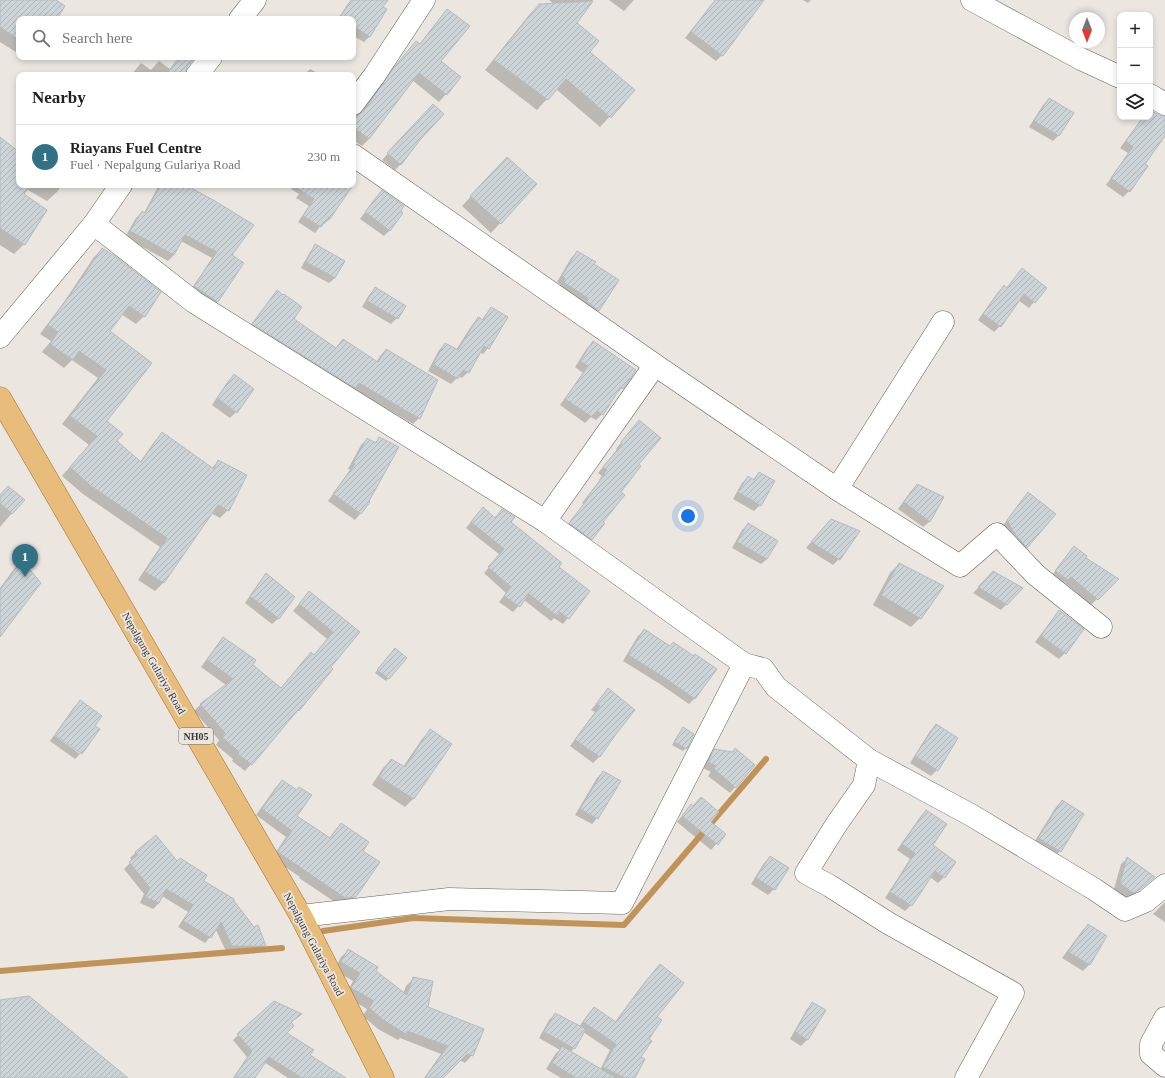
<!DOCTYPE html>
<html lang="en">
<head>
<meta charset="utf-8">
<style>
	:root { --surface:#fff; --page:#f2f2f2; --text:#202124; --muted:#757577; --line:#e0e0e0; --accent:#317185 }
	body { margin:0; font-family:"Times New Roman",serif; background:var(--page); color:var(--text) }
	.controls { position:absolute; right:12px; top:12px; display:grid; overflow:hidden; border-radius:8px; box-shadow:0 2px 6px #0003 }
	.controls button { width:36px; height:36px; display:grid; place-items:center; padding:0; border:0; border-bottom:1px solid var(--line); background:var(--surface); color:var(--text); font:20px sans-serif }
	.compass { position:absolute; left:1069px; top:12px; width:36px; height:36px; border-radius:50%; background:var(--surface); box-shadow:0 2px 6px #0003; rotate:180deg }
	.you { position:absolute; left:688px; top:516px; width:14px; height:14px; margin:-10px; border:3px solid #fff; border-radius:50%; background:#1a73e8; box-shadow:0 0 0 6px #1a73e833 }
	.badge { display:grid; place-items:center; width:26px; height:26px; border-radius:50%; background:var(--accent); color:#fff; font-size:13px; font-weight:700 }
	.pin { position:absolute; translate:-50% -33px; filter:drop-shadow(0 1px 2px #0008) }
	.pin::after { content:''; position:absolute; top:21px; width:14px; height:12px; background:inherit; clip-path:polygon(0 0,100% 0,50% 100%) }
	.list { margin:0; padding:0; list-style:none }
	h2 { display:flex; justify-content:space-between; align-items:center; height:52px; margin:0; padding:0 16px; font-size:17px }
	h2 small { font-size:13px; font-weight:400; color:var(--muted) }
	.list li { display:grid; grid-template-columns:26px 1fr auto; gap:12px; align-items:center; box-sizing:border-box; height:64px; padding:0 16px; border-top:1px solid var(--line) }
	.list b { display:block; font-size:15px; white-space:nowrap }
	.list p { margin:0; font-size:13px; white-space:nowrap; color:var(--muted) }
	.list em { font-size:13px; font-style:normal; color:var(--muted) }
	.icon { flex:none; width:22px; height:22px; fill:none; stroke:currentColor; stroke-width:2; stroke-linecap:round; stroke-linejoin:round }
	.map { position:relative; flex:none; width:1165px; height:1078px; overflow:hidden }
	.search { position:absolute; background:var(--surface); box-shadow:0 2px 6px #0003; left:16px; top:16px; width:340px; height:44px; display:flex; align-items:center; gap:10px; box-sizing:border-box; padding:0 14px; border-radius:8px; color:var(--muted); font-size:15px }
	.panel { position:absolute; background:var(--surface); box-shadow:0 2px 6px #0003; left:16px; top:72px; width:340px; height:116px; border-radius:8px }
	.map>svg:first-child { display:block }
	.shadow { fill:#0003; fill-rule:evenodd }
	.lines { fill:none; stroke-linecap:round; stroke-linejoin:round }
	.stream { stroke:#c19358; stroke-width:6 }
	.building { fill:url(#building-hatch); stroke:#b4bcbf }
	.minor-casing { stroke:#67635e; stroke-width:23 }
	.major-casing { stroke:#a1722b; stroke-width:23 }
	.minor { stroke:#fff; stroke-width:22 }
	.major { stroke:#e8bd7c; stroke-width:22 }
	.labels { text-anchor:middle; stroke-width:3.5; stroke-linejoin:round; paint-order:stroke }
	.shield { fill:#ebe6e0; stroke:#6f6c69; stroke-width:1 }
	.shield-label { font-size:10px; font-weight:bold; fill:#3a3836 }
	.street-label { font-size:11px; fill:#3a3836; stroke:#ebe6e0 }
</style>
</head>
<body>
<div class="map">
<svg width="1165" height="1078" viewBox="0 0 1165 1078">
	<defs>
		<pattern id="building-hatch" width="6" height="6" patternUnits="userSpaceOnUse"><rect width="6" height="6" fill="#ccd4d7"/><path d="M-1 1l2-2M0 6l6-6M5 7l2-2" fill="none" stroke="#b0b7b9"/></pattern>
	</defs>
	<rect width="100%" height="100%" fill="#ebe6e0"/>
	<!-- shadow -->
	<g class="shadow">
		<polygon points="0,0 54,0 56,19 19,19 19,54 0,42"/>
		<polygon points="352,0 370,0 370,36 364,42 355,37 353,39 353,19 338,19 347,5"/>
		<polygon points="549,0 593,0 576,23 588,52 633,91 600,127 556,89 537,110 485,70 529,15 540,5 554,4"/>
		<polygon points="609,0 634,0 624,11"/>
		<polygon points="715,0 763,0 722,55 716,61 685,38"/>
		<polygon points="803,0 811,0 808,3"/>
		<polygon points="447,10 439,61 460,78 439,102 412,80 369,139 362,146 353,140 353,117 359,116 388,74 409,50 419,45 440,18"/>
		<polygon points="179,57 187,57 186,67 184,75 131,75 141,63 151,70 159,61 170,69"/>
		<polygon points="310,69 321,75 304,75"/>
		<polygon points="1049,99 1058,136 1053,141 1029,127 1043,105"/>
		<polygon points="428,111 420,139 401,164 395,170 382,160"/>
		<polygon points="1150,111 1159,116 1165,117 1165,134 1144,164 1129,191 1123,197 1106,185 1128,153 1120,148 1143,117 1150,117"/>
		<polygon points="0,138 16,150 19,144 19,185 61,185 58,191 47,201 26,189 23,195 24,244 14,254 0,245"/>
		<polygon points="498,167 536,184 491,233 462,206"/>
		<polygon points="159,185 184,185 231,256 243,263 217,302 212,308 189,293 212,258 181,241 174,255 168,261 125,237 136,218 142,212 144,213"/>
		<polygon points="293,185 344,185 330,219 324,224 322,224 315,233 298,222 309,206 296,198 299,194 291,189"/>
		<polygon points="382,192 390,230 384,236 360,219 376,197"/>
		<polygon points="316,246 335,278 329,283 301,268 310,252"/>
		<polygon points="102,249 144,316 136,324 121,314 109,332 105,421 116,441 140,462 154,442 162,433 212,468 218,461 228,510 220,518 211,513 163,583 155,591 138,580 160,547 83,494 62,476 89,445 62,424 98,378 72,360 64,368 42,352 51,341 40,334 64,302 94,257"/>
		<polygon points="577,252 593,265 599,310 593,316 557,289 560,284 557,282 571,258"/>
		<polygon points="1022,270 1034,302 1029,308 1018,300 1000,326 994,332 978,320 998,292 1004,287 1006,288"/>
		<polygon points="375,289 404,306 397,318 391,324 362,307 369,295"/>
		<polygon points="277,292 292,319 335,349 343,340 376,363 380,356 386,350 419,418 413,424 353,389 247,330 271,298"/>
		<polygon points="491,308 488,348 483,354 479,352 468,372 462,378 459,376 451,384 428,371 439,350 445,344 456,350 472,325 478,319 481,321 486,314"/>
		<polygon points="593,342 622,388 616,394 602,414 596,420 591,417 585,423 560,405 583,373 575,367 587,348"/>
		<polygon points="234,376 236,412 230,418 212,405 228,381"/>
		<polygon points="634,427 638,464 619,492 591,539 586,545 564,529 584,504 582,503 600,480 599,480 602,476 598,473 617,450 616,449"/>
		<polygon points="380,438 368,501 369,502 360,514 355,520 328,501 350,470 348,469 361,445 367,439 374,443"/>
		<polygon points="759,473 774,481 760,505 754,511 733,499 742,483 748,477 752,480"/>
		<polygon points="917,485 943,498 929,522 923,527 898,509 911,491"/>
		<polygon points="1028,494 1027,547 1021,553 1002,527 1022,500"/>
		<polygon points="0,496 23,500 0,527"/>
		<polygon points="477,514 510,522 557,567 589,592 563,624 554,618 551,621 524,600 513,612 499,602 506,593 484,573 500,555 466,528"/>
		<polygon points="748,524 767,559 761,564 732,548 742,530"/>
		<polygon points="825,526 839,559 833,565 806,548"/>
		<polygon points="1068,554 1084,558 1117,579 1091,605 1064,582 1061,585 1050,578"/>
		<polygon points="22,561 0,633 0,588 14,569"/>
		<polygon points="899,564 920,618 911,627 873,605 890,573"/>
		<polygon points="993,573 1022,588 1001,610 973,593"/>
		<polygon points="266,574 293,597 278,619 272,624 245,603 261,580"/>
		<polygon points="309,592 358,632 329,667 298,710 292,717 245,771 232,761 233,759 216,745 219,740 194,711 200,705 226,685 201,667 217,645 223,638 252,665 280,689 304,660 311,653 314,655 327,639 293,611"/>
		<polygon points="1059,611 1065,653 1059,659 1035,642 1054,617"/>
		<polygon points="644,630 695,698 689,704 660,684 623,661 638,636"/>
		<polygon points="392,652 405,658 386,681 375,673"/>
		<polygon points="608,690 615,734 599,757 593,763 570,746 595,712 591,710"/>
		<polygon points="80,702 94,726 82,753 55,734 74,707"/>
		<polygon points="936,725 937,770 931,776 910,763 930,731"/>
		<polygon points="683,728 693,734 686,748 683,751 672,745"/>
		<polygon points="430,731 450,744 413,799 405,807 372,785 383,768 391,760 403,767 422,739"/>
		<polygon points="54,735 80,754 75,759 50,741"/>
		<polygon points="715,750 732,753 735,750 735,787 730,793 708,776 711,772 703,768 709,756"/>
		<polygon points="603,772 597,818 592,824 575,815 597,778"/>
		<polygon points="282,781 296,816 329,839 335,830 341,824 362,851 355,896 349,903 338,904 299,878 300,877 272,858 286,837 256,815 276,787"/>
		<polygon points="1062,801 1060,851 1054,857 1033,844 1056,807"/>
		<polygon points="926,811 932,845 944,877 938,883 930,877 911,905 905,911 885,898 910,859 897,850 920,817"/>
		<polygon points="685,812 710,822 725,834 711,850 677,822"/>
		<polygon points="136,852 177,862 202,881 265,946 260,952 226,951 215,928 210,937 205,943 178,927 188,912 162,896 159,903 153,909 140,903 144,894 124,869 132,861 130,858"/>
		<polygon points="770,857 774,889 768,895 751,884 764,863"/>
		<polygon points="1127,859 1148,882 1132,896 1126,899 1114,889 1121,864"/>
		<polygon points="1165,902 1165,922 1153,914"/>
		<polygon points="1088,925 1106,936 1089,965 1083,971 1062,958 1082,931"/>
		<polygon points="349,950 374,972 403,994 406,986 413,979 426,1007 472,1055 465,1063 459,1060 442,1078 424,1078 441,1054 400,1038 398,1040 378,1029 363,1016 367,1009 345,996 353,981 334,970 341,957"/>
		<path d="M 654,971 L 655,1017 L 648,1039 L 639,1058 L 634,1078 L 561,1078 L 546,1069 L 556,1053 L 560,1050 L 539,1038 L 549,1020 L 555,1014 L 579,1027 L 588,1014 L 594,1008 L 615,1022 L 640,988 ZM 583,1032 L 610,1050 L 600,1070 L 571,1052 L 574,1048 Z"/>
		<polygon points="813,1004 824,1011 807,1040 801,1046 790,1039 807,1009"/>
		<polygon points="300,1015 291,1023 286,1033 309,1055 329,1078 288,1078 264,1062 253,1078 233,1078 247,1057 233,1040 238,1035"/>
	</g>
	<g class="lines">
		<!-- stream -->
		<g class="stream">
			<polyline points="323,931 413,918 624,925 766,759"/>
			<polyline points="0,971 282,948"/>
		</g>
	</g>
	<!-- building -->
	<g class="building">
		<polygon points="0,0 56,0 65,6 57,19 19,19 19,40 0,27"/>
		<polygon points="351,0 388,0 383,7 387,9 370,37 353,26 353,19 339,19"/>
		<polygon points="715,0 764,0 723,56 691,32"/>
		<polygon points="593,1 577,23 599,41 590,52 635,90 611,118 566,79 548,100 494,60 539,4"/>
		<polygon points="447,9 470,26 441,61 461,77 447,95 419,73 369,139 353,127 353,117 358,115 363,112 395,66 416,41 420,44"/>
		<polygon points="179,57 195,57 187,67 185,75 166,75"/>
		<polygon points="1049,98 1074,113 1059,136 1034,121"/>
		<polygon points="433,104 444,114 420,140 401,165 387,153"/>
		<polygon points="1150,110 1159,115 1165,116 1165,136 1145,164 1148,166 1130,192 1111,178 1133,147 1126,141 1143,117 1150,117"/>
		<polygon points="0,137 19,152 19,185 30,185 24,194 47,210 25,245 0,228"/>
		<polygon points="507,157 537,184 501,224 470,196"/>
		<polygon points="161,185 186,185 215,201 254,225 232,255 244,263 218,302 194,286 217,252 185,235 174,255 130,231 142,211 145,213"/>
		<polygon points="292,185 353,185 330,219 328,218 321,227 303,216 314,199"/>
		<polygon points="382,190 404,206 401,211 403,213 390,231 365,212"/>
		<polygon points="315,244 345,261 335,278 306,262"/>
		<polygon points="102,248 116,257 161,292 145,317 129,306 110,331 152,363 107,421 123,434 117,441 141,462 162,432 214,469 218,460 247,475 229,511 218,505 164,583 145,572 167,538 91,486 70,467 97,436 70,416 106,370 79,351 73,360 50,344 58,332 48,325 80,281"/>
		<polygon points="577,251 596,262 594,264 619,280 599,311 586,301 588,298 563,282 565,278 562,276"/>
		<polygon points="1022,268 1047,288 1035,303 1024,294 1001,327 983,314 1004,285 1007,288"/>
		<polygon points="375,287 406,306 398,319 367,301"/>
		<polygon points="277,290 283,295 284,294 302,307 294,319 336,348 343,339 378,362 386,349 438,380 420,419 359,383 355,388 252,324"/>
		<polygon points="491,307 508,317 489,349 484,346 469,373 463,370 458,379 433,364 445,343 458,350 478,317 483,320"/>
		<polygon points="593,341 636,370 623,389 621,387 603,415 597,411 592,417 565,399 588,366 580,361"/>
		<polygon points="234,374 254,389 237,413 217,398"/>
		<polygon points="639,420 661,438 639,464 641,466 621,492 625,495 603,522 605,523 592,540 569,523 589,497 588,496 605,474 604,473 607,470 603,467 622,444 621,442"/>
		<polygon points="379,437 399,447 369,501 370,502 361,514 333,494 355,464 353,463 367,438 376,443"/>
		<polygon points="759,472 775,481 761,506 738,492 748,476 754,480"/>
		<polygon points="917,484 944,497 930,522 904,502"/>
		<polygon points="8,486 25,500 12,514 0,503 0,495"/>
		<polygon points="1028,492 1056,514 1027,548 1015,534 1007,520"/>
		<polygon points="483,507 495,518 502,509 515,517 511,522 562,563 559,567 590,591 569,619 560,612 557,616 529,594 520,607 504,596 511,587 488,567 504,549 471,522"/>
		<polygon points="831,519 860,531 840,560 811,542"/>
		<polygon points="748,523 778,541 767,559 737,542"/>
		<polygon points="1074,546 1087,556 1086,558 1119,579 1098,600 1071,577 1068,580 1055,571"/>
		<polygon points="22,560 41,583 0,637 0,590"/>
		<polygon points="899,563 944,586 921,619 881,595"/>
		<polygon points="993,571 1023,588 1007,605 978,587"/>
		<polygon points="266,573 295,597 279,619 250,596"/>
		<polygon points="309,591 360,632 331,667 333,669 299,711 298,710 252,765 238,754 239,752 222,737 225,733 200,704 233,679 207,660 223,637 256,660 253,665 281,688 311,652 314,655 333,632 299,604"/>
		<polygon points="1059,610 1084,629 1066,654 1041,636"/>
		<polygon points="644,629 670,646 673,642 694,656 695,654 717,669 695,699 665,678 628,655"/>
		<polygon points="395,648 407,658 389,679 377,670"/>
		<polygon points="608,688 635,710 616,734 600,757 575,740 600,706 596,704"/>
		<polygon points="80,700 102,716 95,726 100,729 82,754 55,735"/>
		<polygon points="936,724 958,738 938,771 915,756"/>
		<polygon points="683,727 694,734 687,749 674,742"/>
		<polygon points="430,729 452,744 414,799 379,777 391,759 405,767"/>
		<polygon points="735,748 755,765 736,788 714,769 716,766 708,762 714,749 733,752"/>
		<polygon points="603,771 621,781 598,819 580,809"/>
		<polygon points="282,780 297,790 299,787 312,795 297,816 330,838 341,823 369,842 363,851 380,862 356,897 345,898 279,853 278,851 292,831 262,809"/>
		<polygon points="701,797 719,812 711,822 726,834 718,845 682,816 691,804 693,806"/>
		<polygon points="1062,800 1084,814 1061,852 1038,838"/>
		<polygon points="926,810 947,824 933,845 956,862 945,878 935,871 912,906 890,892 915,853 902,844"/>
		<polygon points="156,835 177,861 180,858 207,875 204,881 234,899 234,901 254,927 258,925 266,946 232,946 221,922 211,938 183,921 193,905 166,889 159,903 145,897 150,888 129,862 138,855 135,852"/>
		<polygon points="770,856 789,868 775,890 756,878"/>
		<polygon points="1127,857 1155,877 1139,890 1133,893 1120,883"/>
		<polygon points="1088,924 1107,936 1090,965 1068,952"/>
		<polygon points="348,949 378,967 376,971 407,995 413,977 433,981 428,1007 484,1029 473,1056 467,1054 443,1078 425,1078 448,1046 407,1031 406,1034 386,1022 369,1008 374,1001 351,988 360,973 341,962"/>
		<polygon points="660,964 684,983 657,1017 662,1020 649,1039 652,1041 641,1057 645,1059 635,1078 625,1078 603,1067 616,1044 583,1022 594,1007 616,1022 646,981"/>
		<polygon points="29,996 128,1078 0,1078 0,1000"/>
		<polygon points="274,1001 302,1014 291,1022 294,1026 287,1033 314,1050 310,1055 346,1078 302,1078 269,1057 255,1078 234,1078 252,1051 237,1034"/>
		<polygon points="812,1002 826,1010 808,1040 795,1032"/>
		<polygon points="555,1013 586,1029 575,1049 544,1032"/>
		<polygon points="562,1046 616,1078 576,1078 552,1063"/>
	</g>
	<g class="lines">
		<!-- minor casing -->
		<g class="minor-casing">
			<g id="minor">
				<polyline points="972,0 1081,59 1120,77"/>
				<polyline points="240,19 255,0"/>
				<polyline points="197,75 211,57"/>
				<polyline points="1150,95 1165,104"/>
				<polyline points="353,104 374,76 424,0"/>
				<polyline points="94,224 194,302 545,521"/>
				<polyline points="0,337 94,224 121,185"/>
				<polyline points="655,365 837,489 960,566 997,534 1036,575 1101,627"/>
				<polyline points="837,489 943,322"/>
				<polyline points="744,664 763,669 776,687 869,760 971,815 1094,889 1125,910 1146,901 1165,885"/>
				<polyline points="869,760 864,785 836,825 806,873 830,886 888,923 1013,993 966,1078"/>
				<polyline points="301,916 449,899 622,903 744,664 545,521 655,365 353,155"/>
				<polyline points="1165,1018 1151,1044 1151,1054 1165,1066"/>
			</g>
		</g>
		<!-- major casing -->
		<g class="major-casing">
			<polyline id="major" points="0,398 301,916 383,1078"/>
		</g>
		<!-- minor -->
		<use href="#minor" class="minor"/>
		<!-- major -->
		<use href="#major" class="major"/>
	</g>
	<g class="labels">
		<!-- shield labels -->
		<rect class="shield" x="179" y="728" width="34" height="16" rx="3"/>
		<g class="shield-label">
			<text x="196" y="740">NH05</text>
		</g>
		<!-- street labels -->
		<g class="street-label">
			<text transform="translate(154 663) rotate(60)" y="4">Nepalgung Gulariya Road</text>
			<text transform="translate(314 944) rotate(62)" y="4">Nepalgung Gulariya Road</text>
		</g>
	</g>
</svg>
<div class="controls">
<button>+</button>
<button>−</button>
<button><svg class="icon" aria-label="layers" viewBox="0 0 24 24"><path d="M12 4l9 5-9 5-9-5zM3 14l9 5 9-5"/></svg></button>
</div>
<svg class="compass" viewBox="-18 -18 36 36"><path d="M0-13l5 13h-10z" fill="#e53935"/><path d="M0 13l5-13h-10z" fill="#757577"/></svg>
<div class="you"></div>
<div class="pin badge" style="left:25px;top:577px">1</div>
<div class="search"><svg class="icon" aria-label="search" viewBox="0 0 24 24"><circle cx="10" cy="10" r="6"/><path d="M15 15l6 6"/></svg>Search here</div>
<section class="panel">
<h2>Nearby<small></small></h2>
<ul class="list">
<li><span class="badge">1</span><div><b>Riayans Fuel Centre</b><p>Fuel · Nepalgung Gulariya Road</p></div><em>230 m</em></li>
</ul>
</section>
</div>
</body>
</html>
